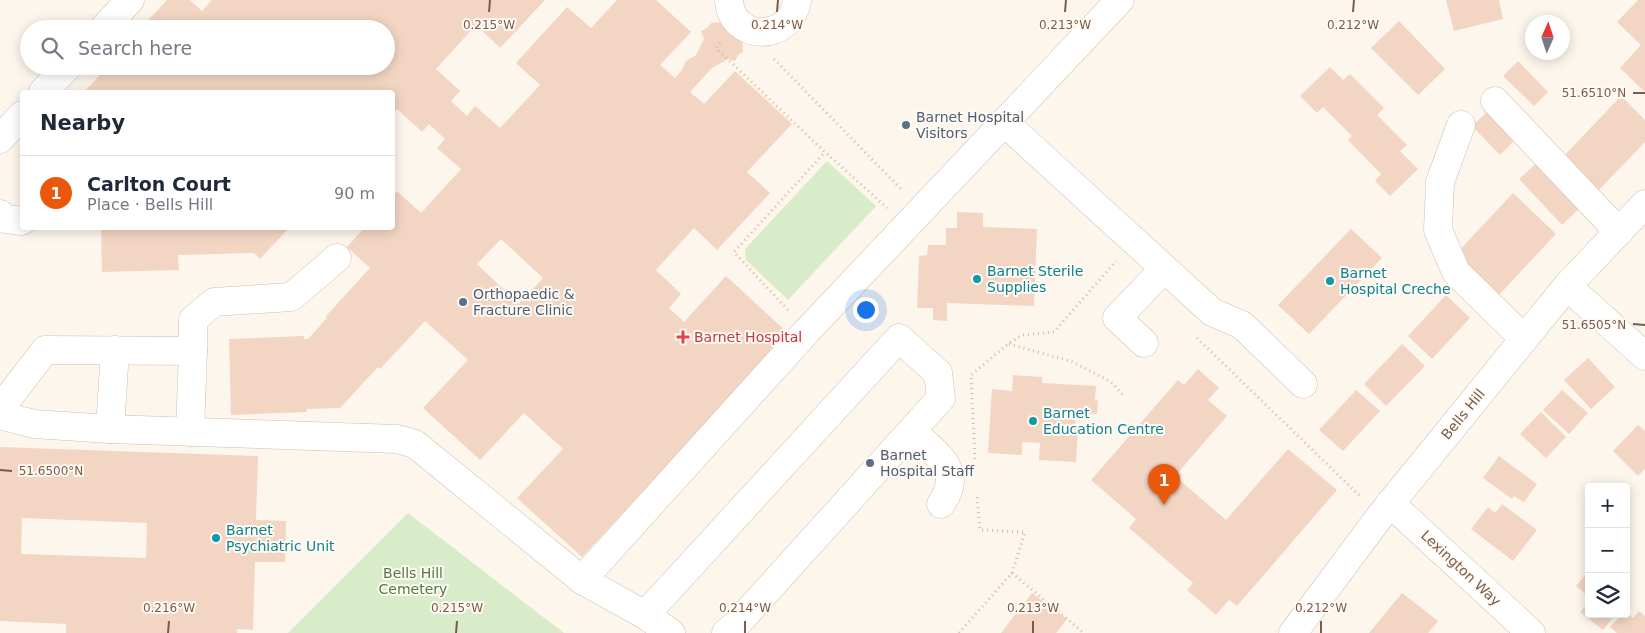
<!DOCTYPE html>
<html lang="en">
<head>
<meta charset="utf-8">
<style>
	:root { --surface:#fff; --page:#f6f6f7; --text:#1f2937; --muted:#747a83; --line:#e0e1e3; --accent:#ea580c }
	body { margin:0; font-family:"DejaVu Sans",sans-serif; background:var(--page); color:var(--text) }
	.controls { position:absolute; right:15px; bottom:15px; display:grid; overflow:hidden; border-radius:5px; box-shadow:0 2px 12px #0003 }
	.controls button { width:45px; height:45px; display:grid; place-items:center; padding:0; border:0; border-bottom:1px solid var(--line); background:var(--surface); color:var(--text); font:25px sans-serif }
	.compass { position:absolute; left:1525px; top:15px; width:45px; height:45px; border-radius:50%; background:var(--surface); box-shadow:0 2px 12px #0003; rotate:3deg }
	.you { position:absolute; left:865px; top:309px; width:18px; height:18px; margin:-12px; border:4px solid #fff; border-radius:50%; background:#1a73e8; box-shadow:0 0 0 8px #1a73e833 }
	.badge { display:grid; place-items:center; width:32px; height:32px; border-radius:50%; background:var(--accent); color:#fff; font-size:16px; font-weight:700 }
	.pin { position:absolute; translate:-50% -41px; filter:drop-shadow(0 1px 2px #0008) }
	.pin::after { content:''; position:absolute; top:26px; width:18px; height:15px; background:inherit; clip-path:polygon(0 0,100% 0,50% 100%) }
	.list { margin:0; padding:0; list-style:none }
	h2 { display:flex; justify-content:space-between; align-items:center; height:65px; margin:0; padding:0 20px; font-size:21px }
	h2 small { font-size:16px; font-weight:400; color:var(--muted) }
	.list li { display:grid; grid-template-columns:32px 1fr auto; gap:15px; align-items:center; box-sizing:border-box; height:75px; padding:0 20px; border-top:1px solid var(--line) }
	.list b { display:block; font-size:19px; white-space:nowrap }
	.list p { margin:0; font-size:16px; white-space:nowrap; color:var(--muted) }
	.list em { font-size:16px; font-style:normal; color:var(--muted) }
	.icon { flex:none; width:28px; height:28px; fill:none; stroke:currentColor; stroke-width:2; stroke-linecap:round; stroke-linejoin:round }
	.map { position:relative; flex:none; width:1645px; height:633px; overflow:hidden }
	.search { position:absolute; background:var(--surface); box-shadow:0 2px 12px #0003; left:20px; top:20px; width:375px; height:55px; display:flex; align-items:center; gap:12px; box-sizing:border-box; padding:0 18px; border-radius:28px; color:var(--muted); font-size:19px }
	.panel { position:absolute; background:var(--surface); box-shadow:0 2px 12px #0003; left:20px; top:90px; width:375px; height:140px; border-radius:5px }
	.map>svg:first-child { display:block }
	.green { fill:#d8ecc9 }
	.building { fill:#f3d5c3; fill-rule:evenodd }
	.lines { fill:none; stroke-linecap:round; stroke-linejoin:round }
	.minor-casing { stroke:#d1beb0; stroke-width:29 }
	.path { stroke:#d9b8a5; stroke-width:3; stroke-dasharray:1 4; stroke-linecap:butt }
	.minor { stroke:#fff; stroke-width:28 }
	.ticks { fill:none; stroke:#7a5c4d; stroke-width:2 }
	.service-dot { fill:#5c6f8a; stroke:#fffaf3; stroke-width:2 }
	.culture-dot { fill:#0f9aa8; stroke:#fffaf3; stroke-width:2 }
	.health-dot { fill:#e0444e; stroke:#fffaf3; stroke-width:2 }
	.labels { text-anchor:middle; stroke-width:4; stroke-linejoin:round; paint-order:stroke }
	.service-label { font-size:14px; fill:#4e5e75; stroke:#fffaf3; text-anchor:start }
	.culture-label { font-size:14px; fill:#0d838f; stroke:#fffaf3; text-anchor:start }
	.health-label { font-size:14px; fill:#be3a42; stroke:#fffaf3; text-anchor:start }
	.street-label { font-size:14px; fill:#7a5c4d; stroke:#fffaf3 }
	.park-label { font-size:14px; fill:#537a41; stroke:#fffaf3 }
	.ticks-label { font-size:12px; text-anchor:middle; fill:#7a5c4d; stroke:#fffaf3; stroke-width:4; stroke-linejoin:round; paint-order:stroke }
</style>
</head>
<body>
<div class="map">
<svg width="1645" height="633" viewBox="0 0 1645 633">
	<rect width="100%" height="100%" fill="#fdf6ec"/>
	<!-- green -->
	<g class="green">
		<polygon points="827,161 876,206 788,300 746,260 745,249"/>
		<polygon points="408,513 564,633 288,633"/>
	</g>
	<!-- building -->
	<g class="building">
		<path d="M 167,0 L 190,0 L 202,11 L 212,0 L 545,0 L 500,48 L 476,25 L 436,69 L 460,91 L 451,101 L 467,116 L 475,106 L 500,128 L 540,85 L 516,63 L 567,7 L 591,28 L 617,0 L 656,0 L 691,32 L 660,65 L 675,78 L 682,70 L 686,61 L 696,55 L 704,39 L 701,31 L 707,28 L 711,23 L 725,22 L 742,36 L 743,52 L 738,55 L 735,61 L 728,59 L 712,68 L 690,92 L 704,104 L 735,71 L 792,124 L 747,172 L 770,193 L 717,250 L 694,228 L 656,270 L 681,294 L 669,308 L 684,322 L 726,276 L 789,334 L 582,557 L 517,498 L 563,449 L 524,413 L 480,460 L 423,408 L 468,360 L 425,321 L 380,369 L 378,367 L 340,408 L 307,409 L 307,412 L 231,415 L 229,339 L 304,336 L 304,339 L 308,339 L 327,318 L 326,316 L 370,268 L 347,247 L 364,228 L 392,228 L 392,197 L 397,191 L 421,213 L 461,169 L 437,148 L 445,139 L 429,124 L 422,132 L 397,109 L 392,114 L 392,92 L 84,92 L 108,66 L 386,66 L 386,29 L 140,29 ZM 501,239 L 543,278 L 519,304 L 477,264 Z"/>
		<polygon points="1446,0 1499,0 1503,19 1454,31"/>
		<polygon points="1638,0 1645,0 1645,92 1620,68 1641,45 1617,22"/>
		<polygon points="1399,21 1445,69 1418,95 1371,48"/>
		<polygon points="1518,61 1548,92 1534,106 1503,76"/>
		<polygon points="1330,67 1343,80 1350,74 1384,108 1377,115 1407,145 1400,151 1418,169 1390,196 1375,181 1381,174 1348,140 1352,136 1323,107 1317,113 1300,96"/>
		<polygon points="1621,96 1645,120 1645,142 1597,192 1562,158"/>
		<polygon points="1488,111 1516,139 1500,155 1472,126"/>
		<polygon points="1540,160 1582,206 1562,225 1519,179"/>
		<polygon points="1513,193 1556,234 1498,296 1455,255"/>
		<polygon points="957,212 983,213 983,227 1037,229 1034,306 947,303 947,321 933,320 933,308 917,308 919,256 927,255 928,245 946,245 946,228 957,228"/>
		<polygon points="101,228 289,228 260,259 254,253 178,255 179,270 102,272"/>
		<polygon points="1351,229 1382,258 1309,334 1278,305"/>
		<polygon points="1446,295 1470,318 1432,359 1408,336"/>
		<polygon points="1402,344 1425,366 1386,406 1364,384"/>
		<polygon points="1588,358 1615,387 1591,409 1564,380"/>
		<polygon points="1198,369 1219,388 1208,400 1227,416 1175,476 1226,520 1288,449 1337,490 1237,606 1229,600 1216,615 1187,590 1193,583 1129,528 1136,519 1091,480 1178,380 1184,385"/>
		<polygon points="1013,375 1042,377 1042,383 1096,386 1095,400 1098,400 1097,414 1076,413 1075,428 1078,428 1076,462 1039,460 1040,443 1022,442 1022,455 988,453 992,389 1012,391"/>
		<polygon points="1356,390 1380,411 1343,451 1319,430"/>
		<polygon points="1562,390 1588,413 1569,434 1543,410"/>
		<polygon points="1541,412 1566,437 1546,458 1520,434"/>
		<polygon points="1638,425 1645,431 1645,469 1638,476 1613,451"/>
		<path d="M 0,447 L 258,456 L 256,520 L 286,521 L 285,562 L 255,562 L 253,630 L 237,629 L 237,633 L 66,633 L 66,624 L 0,621 ZM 22,518 L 147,523 L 146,558 L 21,554 Z"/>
		<polygon points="1499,456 1537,484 1524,502 1514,496 1512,499 1483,478"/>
		<polygon points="1502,504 1537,530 1513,561 1471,529 1488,507 1495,513"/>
		<polygon points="1589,570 1589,597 1576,586"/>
		<polygon points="1032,593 1067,619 1056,633 1001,633"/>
		<polygon points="1402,593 1438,621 1428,633 1369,633"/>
		<polygon points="1589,602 1589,614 1616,614 1603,630 1580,612"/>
		<polygon points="1626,611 1633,618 1639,611 1645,616 1645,633 1617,633 1610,627 1622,614 1626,614"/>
	</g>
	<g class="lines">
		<!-- minor casing -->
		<g class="minor-casing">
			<g id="minor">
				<path d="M 729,0 C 731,42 791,43 797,0"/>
				<polyline points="103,29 130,0"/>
				<polyline points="43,92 68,66"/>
				<polyline points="1495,101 1619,232"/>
				<polyline points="1005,123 1212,312 1242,325 1303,384"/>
				<polyline points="1461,125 1440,182 1438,230 1456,272 1524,339"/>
				<polyline points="0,139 22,115"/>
				<polyline points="0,214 6,219 22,221"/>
				<polyline points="1567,286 1645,356"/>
				<polyline points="1144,343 1117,318 1164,269"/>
				<polyline points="0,409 45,350 193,351"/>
				<polyline points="0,415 34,424 110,429 397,439 415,444 582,580 645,615 671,633"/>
				<polyline points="110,429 115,350"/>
				<path d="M 912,431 C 936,454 965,470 941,504"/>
				<polyline points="190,432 193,351 193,320 214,302 291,297 337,258"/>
				<polyline points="1390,503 1531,633"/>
				<polyline points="582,580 807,331 1120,0"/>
				<polyline points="645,615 899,338 938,373 941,398 736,625 726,633"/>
				<polyline points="1293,633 1381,515 1567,286 1645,204"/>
			</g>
		</g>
		<!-- path -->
		<g class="path">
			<polyline points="720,43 716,48 825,152 887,208"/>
			<polyline points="774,59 902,190"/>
			<polyline points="788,310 734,252 825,152"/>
			<polyline points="1197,338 1361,497"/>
			<polyline points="1009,344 1073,362 1111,382 1124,396"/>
			<polyline points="975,459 971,375 1008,344 1022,335 1054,332 1116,261"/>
			<polyline points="1012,573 1084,633"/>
			<polyline points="959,633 1012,573 1025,532 980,530 977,497"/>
		</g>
		<!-- minor -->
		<use href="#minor" class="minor"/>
	</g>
	<!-- ticks -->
	<path class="ticks" d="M 489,12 L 490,0M 777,12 L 778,0M 1065,12 L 1066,0M 1353,12 L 1354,0M 1633,93 L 1645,93M 1633,324 L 1645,325M 0,470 L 12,471M 168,633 L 169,621M 456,633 L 457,621M 745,633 L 745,621M 1033,633 L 1033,621M 1321,633 L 1321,621"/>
	<!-- markers -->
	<g class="service-dot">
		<circle cx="906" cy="125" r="5"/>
		<circle cx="463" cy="302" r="5"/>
		<circle cx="870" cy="463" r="5"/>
	</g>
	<g class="culture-dot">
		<circle cx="977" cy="279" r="5"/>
		<circle cx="1330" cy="281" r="5"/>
		<circle cx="1033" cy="421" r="5"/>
		<circle cx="216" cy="538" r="5"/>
	</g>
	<path class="health-dot" d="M680.5 329.5h5v5h5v5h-5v5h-5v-5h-5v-5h5z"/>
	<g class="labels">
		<!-- service labels -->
		<g class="service-label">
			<text x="916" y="122">Barnet Hospital<tspan x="916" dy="16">Visitors</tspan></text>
			<text x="473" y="299">Orthopaedic &amp;<tspan x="473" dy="16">Fracture Clinic</tspan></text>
			<text x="880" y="460">Barnet<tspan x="880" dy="16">Hospital Staff</tspan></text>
		</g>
		<!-- culture labels -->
		<g class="culture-label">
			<text x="987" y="276">Barnet Sterile<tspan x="987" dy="16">Supplies</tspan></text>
			<text x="1340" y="278">Barnet<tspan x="1340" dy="16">Hospital Creche</tspan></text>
			<text x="1043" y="418">Barnet<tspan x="1043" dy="16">Education Centre</tspan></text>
			<text x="226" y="535">Barnet<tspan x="226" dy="16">Psychiatric Unit</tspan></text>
		</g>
		<!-- health labels -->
		<g class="health-label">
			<text x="694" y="342">Barnet Hospital</text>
		</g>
		<!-- street labels -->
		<g class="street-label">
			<text transform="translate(1463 414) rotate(-51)" y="5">Bells Hill</text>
			<text transform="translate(1461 568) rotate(43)" y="5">Lexington Way</text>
		</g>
		<!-- park labels -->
		<g class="park-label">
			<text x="413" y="578">Bells Hill<tspan x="413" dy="16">Cemetery</tspan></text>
		</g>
	</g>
	<g class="ticks-label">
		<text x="489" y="29">0.215°W</text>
		<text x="777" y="29">0.214°W</text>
		<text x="1065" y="29">0.213°W</text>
		<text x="1353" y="29">0.212°W</text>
		<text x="1594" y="97">51.6510°N</text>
		<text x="1594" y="329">51.6505°N</text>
		<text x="51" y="475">51.6500°N</text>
		<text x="169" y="612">0.216°W</text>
		<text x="457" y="612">0.215°W</text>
		<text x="745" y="612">0.214°W</text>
		<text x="1033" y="612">0.213°W</text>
		<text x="1321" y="612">0.212°W</text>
	</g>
</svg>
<div class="controls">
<button>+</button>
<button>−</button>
<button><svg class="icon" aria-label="layers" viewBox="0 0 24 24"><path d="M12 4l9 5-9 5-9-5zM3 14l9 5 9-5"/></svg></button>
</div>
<svg class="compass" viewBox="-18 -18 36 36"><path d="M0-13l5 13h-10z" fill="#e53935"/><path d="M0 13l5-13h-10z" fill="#747a83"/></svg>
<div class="you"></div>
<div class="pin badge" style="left:1164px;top:505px">1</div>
<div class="search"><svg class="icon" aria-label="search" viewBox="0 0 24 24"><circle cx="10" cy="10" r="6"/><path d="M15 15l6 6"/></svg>Search here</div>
<section class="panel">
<h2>Nearby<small></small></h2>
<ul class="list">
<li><span class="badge">1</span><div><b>Carlton Court</b><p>Place · Bells Hill</p></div><em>90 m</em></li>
</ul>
</section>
</div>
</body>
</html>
